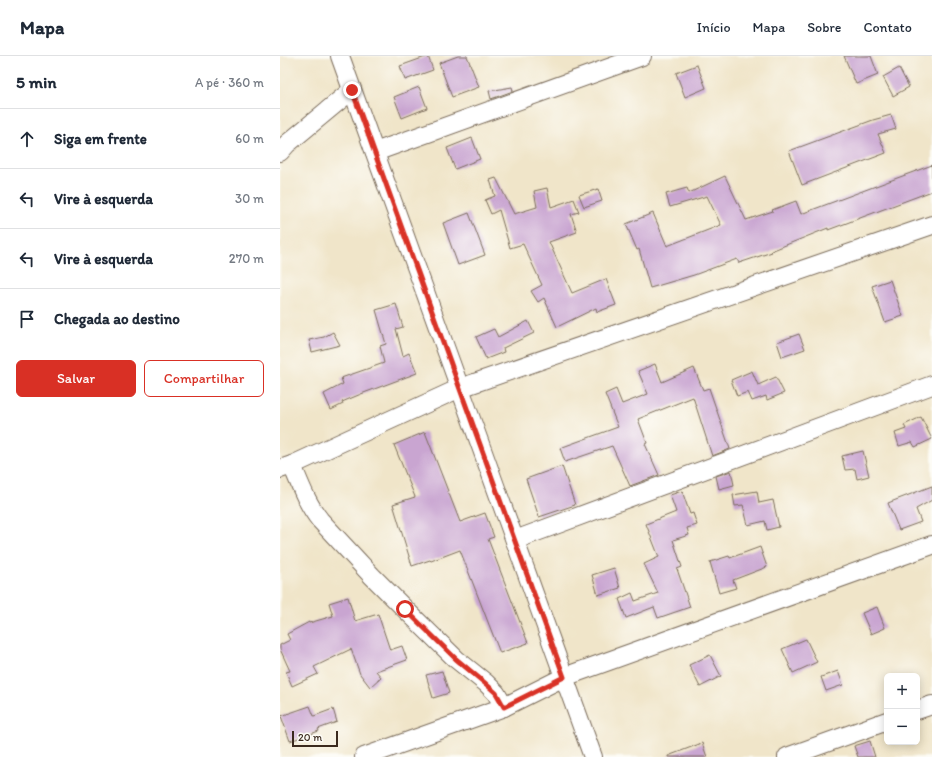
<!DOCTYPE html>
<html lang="pt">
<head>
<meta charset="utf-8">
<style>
	:root { --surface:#fff; --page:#f2f2f3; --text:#1f2937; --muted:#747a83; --line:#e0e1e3; --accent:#d93025 }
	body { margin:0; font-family:Itim,sans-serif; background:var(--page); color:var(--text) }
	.controls { position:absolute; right:12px; bottom:12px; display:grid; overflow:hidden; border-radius:6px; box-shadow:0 2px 10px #0003 }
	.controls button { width:36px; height:36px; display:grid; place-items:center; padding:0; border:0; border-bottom:1px solid var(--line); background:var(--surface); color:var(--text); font:20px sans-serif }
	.scale { position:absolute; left:12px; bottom:10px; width:46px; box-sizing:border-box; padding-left:4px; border:2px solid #3b2a1e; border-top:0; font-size:11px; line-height:14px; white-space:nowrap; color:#3b2a1e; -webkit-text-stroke:3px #fdfcf7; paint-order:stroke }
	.stop { position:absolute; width:12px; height:12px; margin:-9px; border:3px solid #d93025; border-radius:50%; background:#fff }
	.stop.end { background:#d93025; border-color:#fff; box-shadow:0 1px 4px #0008 }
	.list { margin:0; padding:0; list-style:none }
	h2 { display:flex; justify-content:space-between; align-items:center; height:52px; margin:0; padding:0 16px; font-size:17px }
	h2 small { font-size:13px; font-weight:400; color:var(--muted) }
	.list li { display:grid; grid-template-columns:26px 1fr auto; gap:12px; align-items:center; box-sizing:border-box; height:60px; padding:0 16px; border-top:1px solid var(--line) }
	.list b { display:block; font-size:15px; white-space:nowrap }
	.list em { font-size:13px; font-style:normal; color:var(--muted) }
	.actions { display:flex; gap:8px; padding:12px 16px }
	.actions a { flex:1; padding:9px 0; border:1px solid var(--accent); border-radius:6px; text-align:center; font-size:14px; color:var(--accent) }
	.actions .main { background:var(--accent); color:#fff }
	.icon { flex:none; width:22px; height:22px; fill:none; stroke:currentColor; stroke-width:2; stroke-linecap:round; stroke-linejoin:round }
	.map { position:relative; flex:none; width:652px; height:701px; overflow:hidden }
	header { display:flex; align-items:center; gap:24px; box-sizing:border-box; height:56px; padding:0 20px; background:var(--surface); border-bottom:1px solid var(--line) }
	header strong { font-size:19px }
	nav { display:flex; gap:22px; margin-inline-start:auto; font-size:14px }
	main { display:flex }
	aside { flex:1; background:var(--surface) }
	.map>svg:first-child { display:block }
	.building { fill:#c9a5d1 }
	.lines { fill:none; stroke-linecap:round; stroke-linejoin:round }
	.minor-casing { stroke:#7a6b5a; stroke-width:20 }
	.minor { stroke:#fff; stroke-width:18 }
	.route { stroke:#d93025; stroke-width:5 }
</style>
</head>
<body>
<header>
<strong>Mapa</strong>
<nav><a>Início</a><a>Mapa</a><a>Sobre</a><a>Contato</a></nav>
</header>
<main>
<aside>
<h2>5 min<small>A pé · 360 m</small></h2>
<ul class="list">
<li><svg class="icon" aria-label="ahead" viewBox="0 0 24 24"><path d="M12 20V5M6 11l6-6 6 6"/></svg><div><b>Siga em frente</b></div><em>60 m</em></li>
<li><svg class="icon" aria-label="left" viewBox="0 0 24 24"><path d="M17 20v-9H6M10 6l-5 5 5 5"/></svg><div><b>Vire à esquerda</b></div><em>30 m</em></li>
<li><svg class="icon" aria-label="left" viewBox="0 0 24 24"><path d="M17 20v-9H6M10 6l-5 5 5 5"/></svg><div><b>Vire à esquerda</b></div><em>270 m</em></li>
<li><svg class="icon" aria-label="arrive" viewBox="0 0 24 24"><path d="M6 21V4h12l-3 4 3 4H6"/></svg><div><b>Chegada ao destino</b></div></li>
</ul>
<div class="actions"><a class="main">Salvar</a><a>Compartilhar</a></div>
</aside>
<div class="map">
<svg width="652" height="701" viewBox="0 0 652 701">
	<rect width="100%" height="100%" fill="#fdfcf7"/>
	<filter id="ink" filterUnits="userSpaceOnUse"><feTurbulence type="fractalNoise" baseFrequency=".025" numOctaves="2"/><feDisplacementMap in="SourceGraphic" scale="8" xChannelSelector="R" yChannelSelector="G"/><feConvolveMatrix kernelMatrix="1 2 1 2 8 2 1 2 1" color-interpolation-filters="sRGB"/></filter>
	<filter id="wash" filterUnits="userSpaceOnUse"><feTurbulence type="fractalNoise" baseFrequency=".012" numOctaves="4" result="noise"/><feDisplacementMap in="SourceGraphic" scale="16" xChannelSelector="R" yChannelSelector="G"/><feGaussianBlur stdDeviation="0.9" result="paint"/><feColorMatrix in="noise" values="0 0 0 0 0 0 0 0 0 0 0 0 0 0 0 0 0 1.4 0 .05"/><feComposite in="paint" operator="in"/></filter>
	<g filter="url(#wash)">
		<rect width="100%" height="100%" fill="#f0e5c9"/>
		<g id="blocks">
			<!-- building -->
			<g class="building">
				<polygon points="148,0 153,14 125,24 120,10"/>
				<polygon points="178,0 187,0 199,31 172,41 159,7"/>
				<polygon points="564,0 591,0 598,19 576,28"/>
				<polygon points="417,9 426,32 405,41 396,17"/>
				<polygon points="619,12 629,31 613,40 603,21"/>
				<polygon points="139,31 147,52 122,62 114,41"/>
				<polygon points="232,31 233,35 211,43 209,35"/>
				<polygon points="611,59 616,73 598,78 606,97 522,129 509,95 593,64"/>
				<polygon points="192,82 200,103 175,113 167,92"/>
				<polygon points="652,109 652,135 548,174 548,172 491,195 492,196 459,207 457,203 414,219 370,232 359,193 357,194 346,168 373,157 387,190 441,169 427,140 390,151 386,138 407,132 409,137 445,120 466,164 493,155 492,154 516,145 521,158"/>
				<polygon points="216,122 234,158 257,151 254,135 267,132 271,151 294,143 299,156 291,158 297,176 269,186 292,237 326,223 336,249 317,256 316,252 277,271 264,242 258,246 251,235 262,229 243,188 230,192 219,154 211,158 205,144 215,140 210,124"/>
				<polygon points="318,133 322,145 304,151 299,139"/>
				<polygon points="189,157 205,199 178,209 163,167"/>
				<polygon points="610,224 623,260 605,266 592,230"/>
				<polygon points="116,248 123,271 116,273 123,300 129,297 137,317 81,338 62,346 63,348 51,354 44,338 63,328 61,322 104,307 100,290 106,288 96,254"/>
				<polygon points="248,265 254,277 223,292 224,296 206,303 196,281 214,273 218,281"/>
				<polygon points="53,276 60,289 32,296 29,284 44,281"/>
				<polygon points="519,278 525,293 502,301 497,286"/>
				<polygon points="375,308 382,326 414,312 423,334 429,332 450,393 432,400 413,341 358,363 367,387 365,388 379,419 350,430 332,390 285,406 280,392 338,371 325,338 336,333 342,348 368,338 358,315"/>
				<polygon points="472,315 478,329 496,321 504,337 487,344 486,340 472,345 468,336 457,340 451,324"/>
				<polygon points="641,361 652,383 635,391 632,386 619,390 615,377 626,373 624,369"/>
				<polygon points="145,376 180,466 205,457 214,481 208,483 248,587 220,597 180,494 151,505 150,504 132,510 113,448 135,441 114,389"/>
				<polygon points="583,395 589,420 577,423 575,413 565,414 562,400"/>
				<polygon points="282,410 295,449 259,461 246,423"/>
				<polygon points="451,415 454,429 439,433 436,420"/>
				<polygon points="652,430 652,444 636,453 641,466 619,474 608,447"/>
				<polygon points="402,435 410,458 413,457 417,469 407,472 409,479 393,484 402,511 397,513 410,551 378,562 374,551 346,562 339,543 352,537 355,545 378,537 364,508 379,501 366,468 396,456 390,439"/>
				<polygon points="477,435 479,447 493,444 499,471 487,474 485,465 468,469 463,449 455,450 453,439"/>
				<polygon points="480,491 487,511 453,524 456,532 439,537 430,506 449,500 450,502"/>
				<polygon points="334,512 340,532 318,539 312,519"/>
				<polygon points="68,541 75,565 98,558 110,594 122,590 127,604 96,615 101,621 90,631 80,618 71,593 34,611 38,618 12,630 6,616 10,615 0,593 0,589 10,584 7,578 29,566 29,567 53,560 49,547"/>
				<polygon points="597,551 605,572 591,578 582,557"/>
				<polygon points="526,583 537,606 513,617 502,593"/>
				<polygon points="430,599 441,620 420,631 409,609"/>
				<polygon points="162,615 169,637 153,642 146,619"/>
				<polygon points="558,615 563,629 546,635 541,621"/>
				<polygon points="30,650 34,660 53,653 57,666 38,673 39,675 10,685 1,660"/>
				<polygon points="590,685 595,701 578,701 574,690"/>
				<polygon points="422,687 427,701 388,701 388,700"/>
			</g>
		</g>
	</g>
	<g filter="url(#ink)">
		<use href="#blocks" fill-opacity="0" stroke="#7a6b5a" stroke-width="1"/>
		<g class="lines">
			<!-- minor casing -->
			<g class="minor-casing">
				<g id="minor">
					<polyline points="60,0 313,701"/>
					<polyline points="0,96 7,88 72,34"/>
					<polyline points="95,96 362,0"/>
					<path d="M 12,409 C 20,428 27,448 40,464 L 92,520 L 125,553 L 176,603 L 206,627 L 216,637 L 224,651"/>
					<polyline points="0,413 12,409 180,332 652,169"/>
					<polyline points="235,484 652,329"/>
					<polyline points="637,654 652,649"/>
					<polyline points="84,701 224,651 284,621 652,489"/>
					<polyline points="507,701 607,665"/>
				</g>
			</g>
			<!-- minor -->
			<use href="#minor" class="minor"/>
		</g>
	</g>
	<g class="lines" filter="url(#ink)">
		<!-- route -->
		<polyline class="route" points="72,34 284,621 224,651 216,637 206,628 176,603 125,553"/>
	</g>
</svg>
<div class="controls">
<button>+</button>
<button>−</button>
</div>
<div class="scale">20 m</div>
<div class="stop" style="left:125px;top:553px"></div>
<div class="stop end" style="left:72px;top:34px"></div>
</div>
</main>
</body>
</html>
